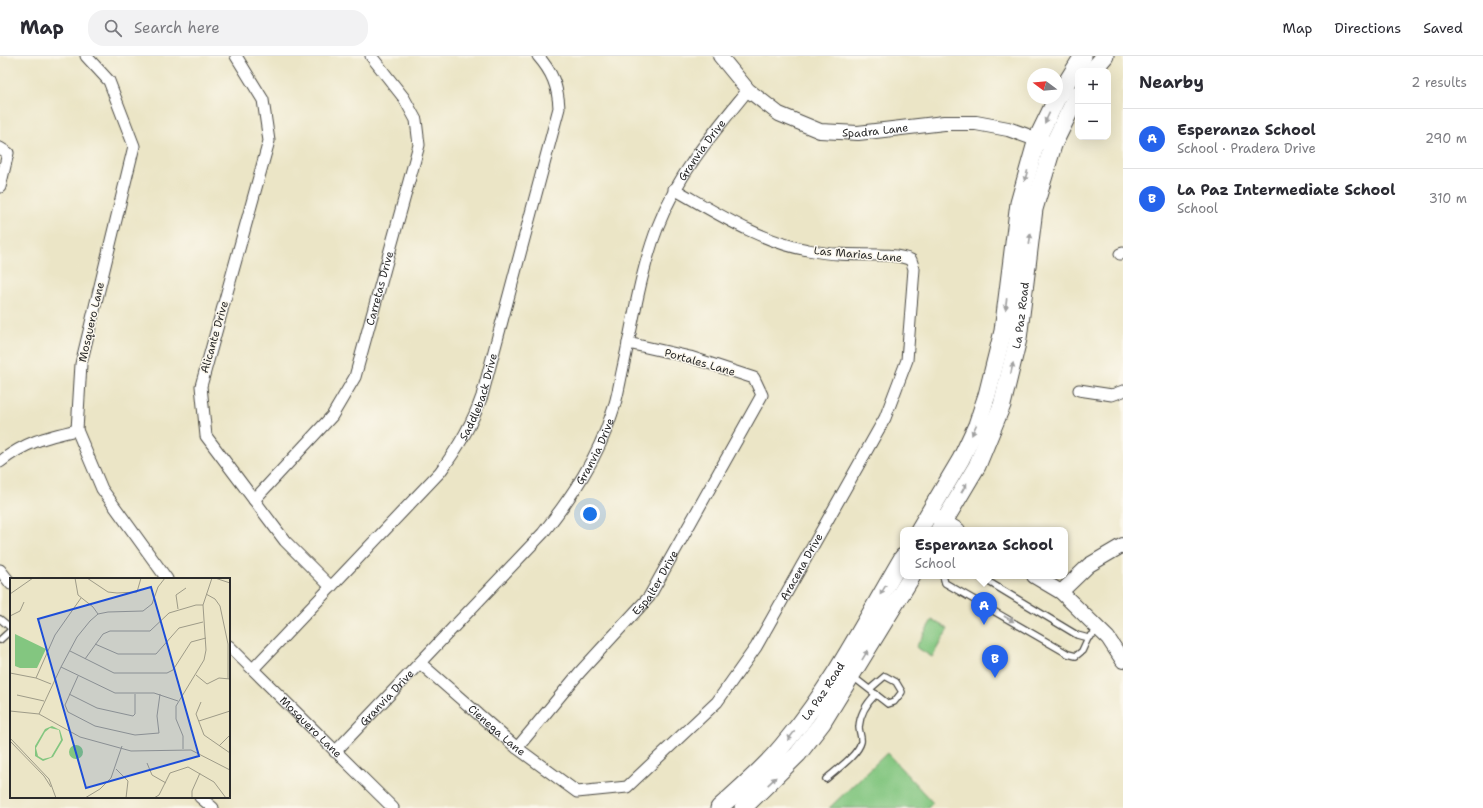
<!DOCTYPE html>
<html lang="en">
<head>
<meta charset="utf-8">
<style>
	:root { --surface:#fff; --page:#f2f2f3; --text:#2b2b33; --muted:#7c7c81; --line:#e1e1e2; --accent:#2563eb }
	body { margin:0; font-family:"Shantell Sans",sans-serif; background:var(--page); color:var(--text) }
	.controls { position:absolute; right:12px; top:12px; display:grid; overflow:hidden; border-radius:8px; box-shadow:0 4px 16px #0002 }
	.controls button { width:36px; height:36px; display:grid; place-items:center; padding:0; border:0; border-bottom:1px solid var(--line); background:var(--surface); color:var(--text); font:20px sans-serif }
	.compass { position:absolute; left:1027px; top:12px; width:36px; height:36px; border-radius:50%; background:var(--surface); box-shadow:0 4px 16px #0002; rotate:286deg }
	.you { position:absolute; left:590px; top:458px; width:14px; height:14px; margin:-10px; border:3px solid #fff; border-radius:50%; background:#1a73e8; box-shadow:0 0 0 6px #1a73e833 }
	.badge { display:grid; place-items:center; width:26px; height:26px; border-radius:50%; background:var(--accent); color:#fff; font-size:13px; font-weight:700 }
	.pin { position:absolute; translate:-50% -33px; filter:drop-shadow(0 1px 2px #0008) }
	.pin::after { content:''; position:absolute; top:21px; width:14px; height:12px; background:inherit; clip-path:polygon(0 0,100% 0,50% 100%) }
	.popup { position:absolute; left:900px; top:471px; width:168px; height:52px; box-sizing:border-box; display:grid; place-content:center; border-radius:8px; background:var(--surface); filter:drop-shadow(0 1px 3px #0005); font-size:13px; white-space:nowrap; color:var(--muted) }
	.popup b { font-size:15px; color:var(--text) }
	.popup::after { content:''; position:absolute; left:50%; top:100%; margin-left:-8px; border:8px solid transparent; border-top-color:var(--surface) }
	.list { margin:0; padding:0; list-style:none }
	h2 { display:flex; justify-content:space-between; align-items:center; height:52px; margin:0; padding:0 16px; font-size:17px }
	h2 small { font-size:13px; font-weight:400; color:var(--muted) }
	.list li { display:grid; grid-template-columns:26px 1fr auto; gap:12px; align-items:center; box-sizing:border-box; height:60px; padding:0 16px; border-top:1px solid var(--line) }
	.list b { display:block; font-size:15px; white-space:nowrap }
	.list p { margin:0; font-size:13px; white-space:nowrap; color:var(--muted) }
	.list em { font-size:13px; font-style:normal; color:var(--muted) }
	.icon { flex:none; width:22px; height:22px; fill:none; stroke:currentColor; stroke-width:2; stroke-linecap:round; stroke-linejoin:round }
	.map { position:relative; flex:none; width:1123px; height:752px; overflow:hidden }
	header { display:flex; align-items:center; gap:24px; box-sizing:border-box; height:56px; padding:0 20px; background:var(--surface); border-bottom:1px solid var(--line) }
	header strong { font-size:19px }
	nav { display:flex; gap:22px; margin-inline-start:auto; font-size:14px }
	.search { width:280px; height:36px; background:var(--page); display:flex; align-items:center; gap:10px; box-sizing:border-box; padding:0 14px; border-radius:16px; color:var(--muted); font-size:15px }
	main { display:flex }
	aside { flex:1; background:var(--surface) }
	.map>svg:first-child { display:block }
	.park { fill:#83c680; stroke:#577856 }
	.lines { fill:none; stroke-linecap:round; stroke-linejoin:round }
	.service-casing { stroke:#484742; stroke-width:8 }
	.minor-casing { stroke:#484742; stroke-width:13 }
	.tertiary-casing { stroke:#484742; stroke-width:16 }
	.primary-casing { stroke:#484742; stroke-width:19 }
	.service { stroke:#fff; stroke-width:5.5 }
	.minor { stroke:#fff; stroke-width:11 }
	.tertiary { stroke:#fff; stroke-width:14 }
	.primary { stroke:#fff; stroke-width:17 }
	.oneway { fill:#a0a0a0 }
	.labels { text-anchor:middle; stroke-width:3; stroke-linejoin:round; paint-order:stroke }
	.street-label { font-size:11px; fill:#2b2b2b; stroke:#fbf7ec }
	.inset-road { fill:none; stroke:#9e9b88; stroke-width:1 }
	.view { fill:#1d4ed8; fill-opacity:0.15; stroke:#1d4ed8; stroke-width:2 }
	.inset-edge { fill:none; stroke:#2b2b2b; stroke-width:2 }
</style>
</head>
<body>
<header>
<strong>Map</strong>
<div class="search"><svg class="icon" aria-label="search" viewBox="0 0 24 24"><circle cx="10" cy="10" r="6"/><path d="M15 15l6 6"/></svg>Search here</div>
<nav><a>Map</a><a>Directions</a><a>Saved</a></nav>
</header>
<main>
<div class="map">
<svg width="1123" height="752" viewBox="0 0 1123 752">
	<rect width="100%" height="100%" fill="#fbf7ec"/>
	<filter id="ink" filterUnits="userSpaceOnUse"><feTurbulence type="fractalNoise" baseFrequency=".025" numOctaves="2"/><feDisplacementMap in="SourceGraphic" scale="8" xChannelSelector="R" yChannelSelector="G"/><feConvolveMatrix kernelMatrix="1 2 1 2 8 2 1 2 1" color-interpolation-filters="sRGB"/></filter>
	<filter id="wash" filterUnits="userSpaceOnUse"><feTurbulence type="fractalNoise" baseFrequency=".012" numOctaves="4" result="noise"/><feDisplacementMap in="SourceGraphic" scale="16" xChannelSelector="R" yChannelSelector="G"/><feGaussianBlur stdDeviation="0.9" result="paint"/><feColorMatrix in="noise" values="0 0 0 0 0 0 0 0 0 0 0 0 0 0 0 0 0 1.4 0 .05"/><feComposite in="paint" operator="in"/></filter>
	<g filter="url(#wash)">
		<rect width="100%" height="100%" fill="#ebe5c6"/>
		<!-- park -->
		<g class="park">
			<polygon points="932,564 948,573 932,601 916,591"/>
			<polygon points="887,697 933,747 928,752 829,752"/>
		</g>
	</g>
	<g filter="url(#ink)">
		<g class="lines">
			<!-- service casing -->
			<g class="service-casing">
				<g id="service">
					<polyline points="943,520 945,527 1068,598 1076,600 1082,595 1088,582 1099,574"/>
					<polyline points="979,520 1077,579 1088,582"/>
					<polyline points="0,563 11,572"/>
					<polyline points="0,584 11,574"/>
					<polyline points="852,620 888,648 894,646 902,636 896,626 885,620 870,633"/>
					<path d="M 826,723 C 836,714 858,699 861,686 C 862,681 859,676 859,671 C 860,657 867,647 876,638"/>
				</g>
			</g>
			<!-- minor casing -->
			<g class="minor-casing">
				<g id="minor">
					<polyline points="86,0 109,25 134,90 81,308 77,374 102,433 167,523"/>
					<polyline points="236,0 263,44 269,85 201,330 206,380 285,485 331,531"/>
					<polyline points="0,92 8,97 0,131"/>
					<polyline points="1120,198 1123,197"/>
					<polyline points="1079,334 1112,339 1123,335"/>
					<path d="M 0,406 C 25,386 46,381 77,374"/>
					<path id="s1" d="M 254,444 L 332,360 L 355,321 L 419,89 L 416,64 L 404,42 L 371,0"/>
					<polyline points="0,514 11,528"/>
					<path id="s2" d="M 229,590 L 393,752"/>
					<path id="s3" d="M 420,607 L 517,692 L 577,736 L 627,731 L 717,646 L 756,591 L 885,362 L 907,304 L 914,213 L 911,204 C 893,196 859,200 838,198 C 828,198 818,196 808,194 C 761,186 715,156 674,133"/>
					<path id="s4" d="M 253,613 L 440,416 C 458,392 472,369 482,340 L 559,52 C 558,30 552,16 538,0"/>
					<path id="s5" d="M 517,692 L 580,616 L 649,541 L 762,339 L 754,322 L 690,301 L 628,287"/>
					<path id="s6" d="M 335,696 L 543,477 C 572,440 598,402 612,357 C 617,344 619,330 622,316 C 633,267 640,216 658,170 C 678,118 713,77 748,34"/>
					<polyline points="200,741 213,752"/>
				</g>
			</g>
			<!-- tertiary casing -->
			<g class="tertiary-casing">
				<g id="tertiary">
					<path id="s7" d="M 720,0 L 748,34 L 779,58 L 820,75 L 858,77 L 944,67 L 976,67 L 1008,73 L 1047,87"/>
					<polyline points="935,460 958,474"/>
					<polyline points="1034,520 1061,536 1108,582 1123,605"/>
					<polyline points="1061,536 1089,509 1123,489"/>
				</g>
			</g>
			<!-- primary casing -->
			<g class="primary-casing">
				<g id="primary">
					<polyline points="1092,15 1105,0"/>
					<polyline points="1057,42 1083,0"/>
					<polyline points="919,474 961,403 977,369 987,339 1003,275 1019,147 1037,83 1057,42"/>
					<path id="s8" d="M 939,474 L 977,410 L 1002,349 L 1018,283 L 1034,153 L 1053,89 L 1078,38"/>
					<path id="s9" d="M 719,752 C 743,730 768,709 788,683 C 834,628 867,562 903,501"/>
					<polyline points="743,752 798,698 822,667 912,520"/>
				</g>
			</g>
			<!-- service -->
			<use href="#service" class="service"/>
			<!-- minor -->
			<use href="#minor" class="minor"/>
			<!-- tertiary -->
			<use href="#tertiary" class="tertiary"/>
			<!-- primary -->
			<use href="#primary" class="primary"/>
		</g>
		<!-- one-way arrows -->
		<defs><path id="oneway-solid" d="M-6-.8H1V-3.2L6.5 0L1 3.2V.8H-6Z"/></defs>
		<g class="oneway">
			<use href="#oneway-solid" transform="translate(1047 62) rotate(115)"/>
			<use href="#oneway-solid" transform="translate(1026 120) rotate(106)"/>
			<use href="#oneway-solid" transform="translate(1030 183) rotate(-83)"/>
			<use href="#oneway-solid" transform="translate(1006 248) rotate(97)"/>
			<use href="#oneway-solid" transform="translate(1012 312) rotate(-78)"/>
			<use href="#oneway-solid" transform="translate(974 374) rotate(114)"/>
			<use href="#oneway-solid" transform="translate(964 432) rotate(-60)"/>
			<use href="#oneway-solid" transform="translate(883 534) rotate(121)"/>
			<use href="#oneway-solid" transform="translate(1009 563) rotate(30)"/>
			<use href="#oneway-solid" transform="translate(865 599) rotate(-59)"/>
			<use href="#oneway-solid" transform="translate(791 680) rotate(128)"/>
			<use href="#oneway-solid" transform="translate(772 725) rotate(-44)"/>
		</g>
	</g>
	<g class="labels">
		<!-- street labels -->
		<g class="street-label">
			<text dy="4" stroke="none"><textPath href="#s7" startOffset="183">Spadra Lane</textPath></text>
			<text dy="4" stroke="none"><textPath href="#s6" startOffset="722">Granvia Drive</textPath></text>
			<text transform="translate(858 198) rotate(5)" y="4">Las Marias Lane</text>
			<text dy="4" stroke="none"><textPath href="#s1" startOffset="252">Carretas Drive</textPath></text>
			<text dy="4" stroke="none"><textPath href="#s8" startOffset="232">La Paz Road</textPath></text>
			<text transform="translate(91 266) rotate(-77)" y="4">Mosquero Lane</text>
			<text transform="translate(214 281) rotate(-74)" y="4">Alicante Drive</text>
			<text transform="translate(700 306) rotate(16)" y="4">Portales Lane</text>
			<text dy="4" stroke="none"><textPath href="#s4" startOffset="357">Saddleback Drive</textPath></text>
			<text dy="4" stroke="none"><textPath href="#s6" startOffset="399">Granvia Drive</textPath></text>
			<text dy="4" stroke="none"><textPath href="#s3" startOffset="537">Aracena Drive</textPath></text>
			<text dy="4" stroke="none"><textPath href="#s5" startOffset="216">Espalter Drive</textPath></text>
			<text dy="4" stroke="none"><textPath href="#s9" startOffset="157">La Paz Road</textPath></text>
			<text dy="4" stroke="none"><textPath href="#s6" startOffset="75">Granvia Drive</textPath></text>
			<text dy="4" stroke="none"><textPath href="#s2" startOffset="115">Mosquero Lane</textPath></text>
			<text dy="4" stroke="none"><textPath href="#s3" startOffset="102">Cienega Lane</textPath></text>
		</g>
	</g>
	<!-- overview -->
	<g transform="translate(10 522)">
		<rect width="220" height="220" fill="#ebe5c6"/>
		<path d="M 5,56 L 36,71 L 27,90 L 10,90 L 5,88 ZM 42,148 L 50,152 L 53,162 L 43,179 L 33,183 L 25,178 L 25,168 L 35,151 ZM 40,150 L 49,152 L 51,162 L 41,179 L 33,181 L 28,178 L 26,170 L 35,154 ZM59 174a7 7 0 1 1 14 0a7 7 0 1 1-14 0Z" fill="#83c680" fill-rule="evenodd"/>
		<path class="inset-road" d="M 65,0 L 68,17 L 83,29 L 88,36M 77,0 L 98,14 L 107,15 L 127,14 L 131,0M 205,0 L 220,5M 0,16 L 23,0M 196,16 L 205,21 L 210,28 L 218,66 L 218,101M 168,31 L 166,17 L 176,10M 0,38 L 10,33 L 14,24M 85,66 L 108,76 L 146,76 L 169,50 L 193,44M 60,73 L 104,95 L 157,95 L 163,92 L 181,64 L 196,60M 75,81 L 93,56 L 100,53 L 140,53 L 159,35 L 186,27 L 193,27M 51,89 L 105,115 L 144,115 L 168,123M 0,95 L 26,100 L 41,106M 186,97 L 197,106 L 209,100 L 220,101M 68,98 L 55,127 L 58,134 L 85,148 L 125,157 L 149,155 L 147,138 L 150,116M 26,100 L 45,57 L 71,20M 59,116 L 87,130 L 123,138 L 125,136 L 125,116M 7,117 L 34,123M 191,124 L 186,136 L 194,157 L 220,175M 0,133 L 29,136 L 70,159 L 121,173 L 181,172 L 220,192M 29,136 L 51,89 L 67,59 L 80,43 L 88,36 L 98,34 L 133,33 L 142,26 L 148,9 L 155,0M 189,143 L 220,133M 0,160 L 39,201 L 46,220M 0,163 L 34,198 L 41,209M 209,168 L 220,157M 173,171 L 173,158 L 166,141 L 166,128 L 194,82 L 196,72 L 193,27 L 202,0M 137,185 L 142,197 L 156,205M 106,191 L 118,203 L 116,220M 75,220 L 90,211 L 101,200 L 112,168M 144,220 L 149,217 L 160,195 L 178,189 L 204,204 L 216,220M 182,220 L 182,213 L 190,195"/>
		<path class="view" d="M 141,9 L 189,178 L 76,210 L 28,41 Z"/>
		<rect width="220" height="220" class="inset-edge"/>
	</g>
</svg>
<div class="controls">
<button>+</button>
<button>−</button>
</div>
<svg class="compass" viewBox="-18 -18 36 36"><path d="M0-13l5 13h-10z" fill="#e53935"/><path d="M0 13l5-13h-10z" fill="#7c7c81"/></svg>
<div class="you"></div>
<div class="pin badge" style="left:984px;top:569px">A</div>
<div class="popup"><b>Esperanza School</b>School</div>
<div class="pin badge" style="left:995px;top:622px">B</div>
</div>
<aside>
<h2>Nearby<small>2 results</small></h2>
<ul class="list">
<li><span class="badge">A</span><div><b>Esperanza School</b><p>School · Pradera Drive</p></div><em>290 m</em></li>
<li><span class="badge">B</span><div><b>La Paz Intermediate School</b><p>School</p></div><em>310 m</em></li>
</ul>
</aside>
</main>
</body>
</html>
